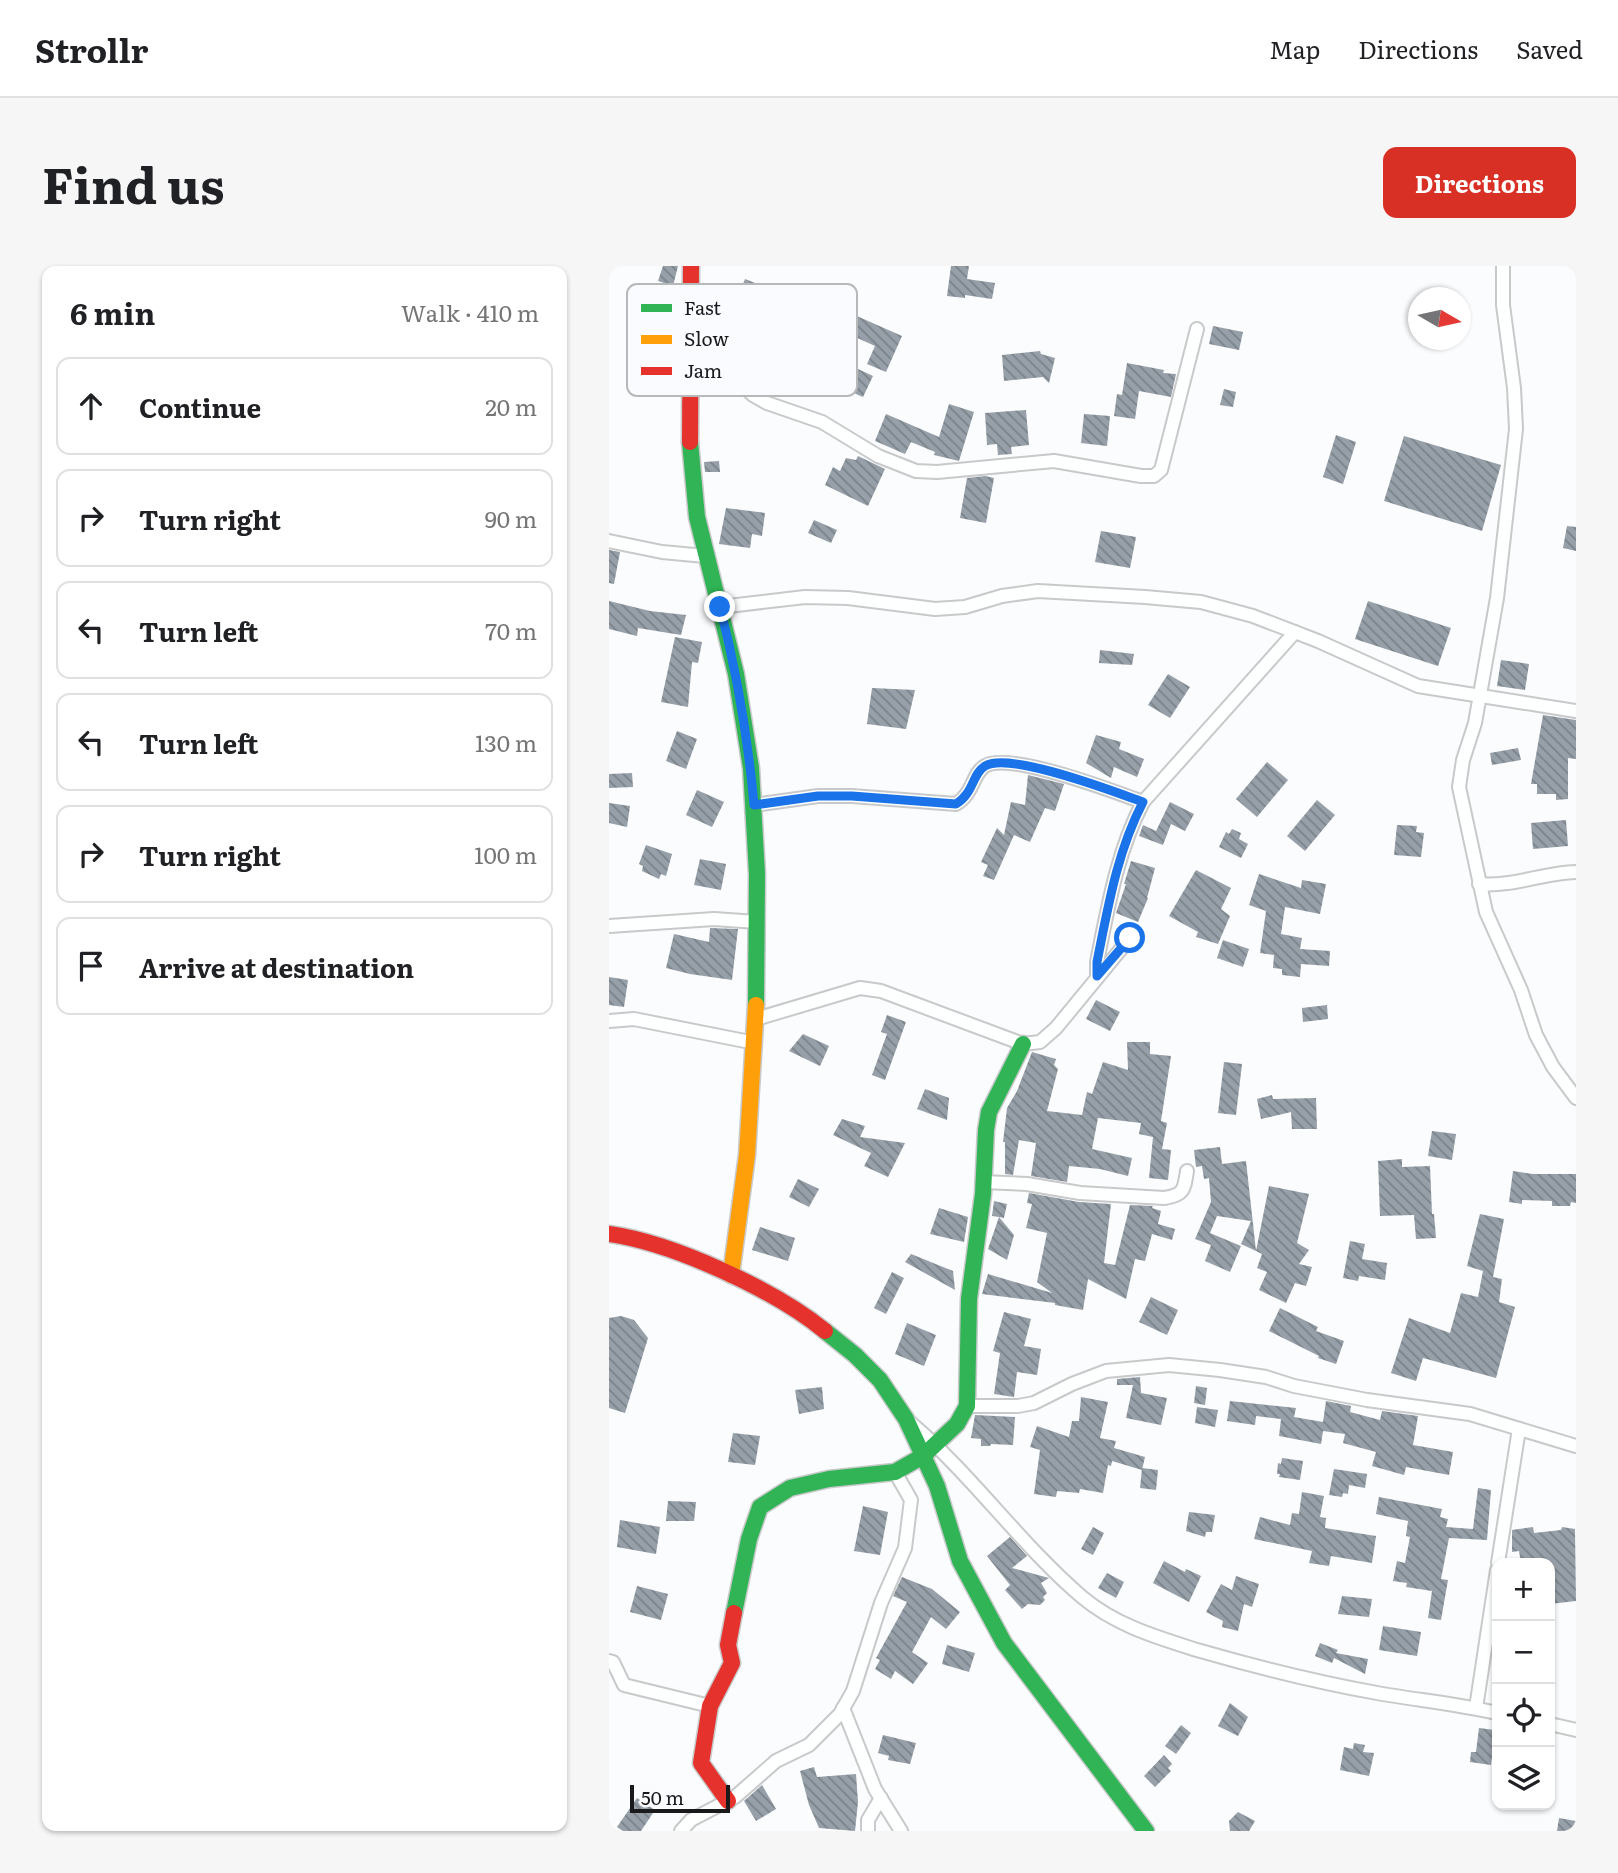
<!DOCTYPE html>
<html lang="en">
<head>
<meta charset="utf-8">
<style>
	:root { --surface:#fff; --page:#f6f6f6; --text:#202124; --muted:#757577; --line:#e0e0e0; --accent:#d93025 }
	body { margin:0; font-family:Literata,serif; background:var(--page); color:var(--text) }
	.controls { position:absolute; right:21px; bottom:21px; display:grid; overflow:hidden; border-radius:14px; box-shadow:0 2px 5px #0004 }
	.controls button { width:63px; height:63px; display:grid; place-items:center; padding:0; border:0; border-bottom:2px solid var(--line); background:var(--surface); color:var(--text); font:35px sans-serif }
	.compass { position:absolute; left:799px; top:21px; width:63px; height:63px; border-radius:50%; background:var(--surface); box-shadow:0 2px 5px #0004; rotate:99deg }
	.scale { position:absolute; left:21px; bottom:18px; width:100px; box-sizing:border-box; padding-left:7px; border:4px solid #1a1a1c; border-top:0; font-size:19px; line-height:24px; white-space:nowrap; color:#1a1a1c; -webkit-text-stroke:5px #fafbfe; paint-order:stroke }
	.stop { position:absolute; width:21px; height:21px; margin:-16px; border:5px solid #1a73e8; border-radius:50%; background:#fff }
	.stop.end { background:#1a73e8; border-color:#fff; box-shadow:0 2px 7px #0008 }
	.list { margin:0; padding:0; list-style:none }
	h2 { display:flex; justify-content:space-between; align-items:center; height:91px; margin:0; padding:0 28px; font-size:30px }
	h2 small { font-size:23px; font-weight:400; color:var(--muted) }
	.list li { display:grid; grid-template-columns:46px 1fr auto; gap:21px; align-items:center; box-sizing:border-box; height:98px; margin:0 14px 14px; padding:0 14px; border:2px solid var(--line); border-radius:14px }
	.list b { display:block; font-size:26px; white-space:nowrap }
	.list em { font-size:23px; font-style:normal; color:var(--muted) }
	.icon { flex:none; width:38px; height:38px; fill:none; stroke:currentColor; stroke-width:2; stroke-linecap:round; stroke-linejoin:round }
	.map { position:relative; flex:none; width:967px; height:1565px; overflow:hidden; border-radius:14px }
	header { display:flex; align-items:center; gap:42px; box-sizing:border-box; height:98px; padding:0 35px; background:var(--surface); border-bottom:2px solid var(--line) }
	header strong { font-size:33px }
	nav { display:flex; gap:38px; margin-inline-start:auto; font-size:24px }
	.intro { display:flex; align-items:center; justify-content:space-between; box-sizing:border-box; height:168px; padding:0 42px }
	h1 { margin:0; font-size:49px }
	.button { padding:18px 32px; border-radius:14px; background:var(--accent); color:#fff; font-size:24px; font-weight:700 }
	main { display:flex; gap:42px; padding:0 42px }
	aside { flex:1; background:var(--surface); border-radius:14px; box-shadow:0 2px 5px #0004 }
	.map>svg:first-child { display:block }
	.building { fill:url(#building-back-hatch) }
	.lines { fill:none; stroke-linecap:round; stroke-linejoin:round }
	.street-casing { stroke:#c8c9ca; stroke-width:16 }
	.fast-casing { stroke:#c8c9ca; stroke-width:19 }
	.slow-casing { stroke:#c8c9ca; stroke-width:19 }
	.jam-casing { stroke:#c8c9ca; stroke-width:19 }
	.street { stroke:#feffff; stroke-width:12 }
	.fast { stroke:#30b455; stroke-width:16 }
	.slow { stroke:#ff9f0a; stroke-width:16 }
	.jam { stroke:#e5322d; stroke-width:16 }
	.route { stroke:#1a73e8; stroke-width:9 }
	.key { fill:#fafbfe; stroke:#b7b8ba; stroke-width:2 }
	.key-label { font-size:19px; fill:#1a1a1c }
</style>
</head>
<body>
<header>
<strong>Strollr</strong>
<nav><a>Map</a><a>Directions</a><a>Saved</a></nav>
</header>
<div class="intro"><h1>Find us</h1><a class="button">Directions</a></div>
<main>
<aside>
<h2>6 min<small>Walk · 410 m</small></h2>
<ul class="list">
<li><svg class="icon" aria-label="ahead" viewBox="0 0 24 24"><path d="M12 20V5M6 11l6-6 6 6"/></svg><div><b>Continue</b></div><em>20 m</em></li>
<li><svg class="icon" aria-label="right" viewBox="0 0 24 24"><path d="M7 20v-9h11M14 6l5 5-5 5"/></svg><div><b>Turn right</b></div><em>90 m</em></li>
<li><svg class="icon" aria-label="left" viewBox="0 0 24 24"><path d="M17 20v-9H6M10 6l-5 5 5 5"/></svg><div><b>Turn left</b></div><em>70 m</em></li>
<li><svg class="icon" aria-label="left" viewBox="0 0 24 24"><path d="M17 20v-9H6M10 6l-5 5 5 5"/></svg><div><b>Turn left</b></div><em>130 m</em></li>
<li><svg class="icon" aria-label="right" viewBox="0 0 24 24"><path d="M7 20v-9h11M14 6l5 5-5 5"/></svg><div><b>Turn right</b></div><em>100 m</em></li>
<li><svg class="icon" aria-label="arrive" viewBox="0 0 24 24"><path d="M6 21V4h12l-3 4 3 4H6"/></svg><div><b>Arrive at destination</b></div></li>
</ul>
</aside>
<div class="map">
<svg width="967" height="1565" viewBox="0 0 967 1565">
	<defs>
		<pattern id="building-back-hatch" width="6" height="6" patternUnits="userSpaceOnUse" patternTransform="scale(1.75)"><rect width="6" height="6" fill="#97a0a9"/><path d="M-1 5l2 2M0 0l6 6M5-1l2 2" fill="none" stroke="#7a8289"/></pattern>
	</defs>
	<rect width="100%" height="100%" fill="#fbfcfd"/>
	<!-- building -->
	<g class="building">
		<polygon points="54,0 69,0 64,20 49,15"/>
		<polygon points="342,0 360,0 358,13 386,17 383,33 356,29 356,32 338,30"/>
		<polygon points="136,13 171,27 162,50 152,46 155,38 130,28"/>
		<polygon points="241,47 293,70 277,106 258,98 266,80 233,65"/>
		<polygon points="604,60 634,66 630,84 600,78"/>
		<polygon points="431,85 432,88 446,92 440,117 434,111 395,115 393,89"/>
		<polygon points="234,96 264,110 254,131 224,118"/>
		<polygon points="518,97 555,104 554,107 567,108 562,131 530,125 526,153 505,150 508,128 513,129"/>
		<polygon points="615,123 627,126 624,141 611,139"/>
		<polygon points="340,138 365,146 350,195 325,189 326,186 302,176 296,188 266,175 277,148 330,171"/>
		<polygon points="417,144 420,179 402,181 403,188 389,189 388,178 378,179 376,147"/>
		<polygon points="475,148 501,150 498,180 472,177"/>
		<polygon points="727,169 747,176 734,218 714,211"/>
		<polygon points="795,170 892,199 873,265 775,235"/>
		<polygon points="249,190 276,203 259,240 216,219 224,201 231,205 237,192 247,194"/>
		<polygon points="110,195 111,206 96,206 95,196"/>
		<polygon points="376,210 385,212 377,257 351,252 358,212"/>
		<polygon points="117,242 156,247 153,270 143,268 141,282 110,278"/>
		<polygon points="205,254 228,264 222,277 199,267"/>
		<polygon points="958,260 967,261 967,285 954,282"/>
		<polygon points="492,265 527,271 521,302 486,296"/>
		<polygon points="0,284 11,286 5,318 0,317"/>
		<polygon points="0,335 41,345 77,349 72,369 29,362 28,370 0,363"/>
		<polygon points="759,335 842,362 829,400 746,373"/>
		<polygon points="66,371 93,376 89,397 83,396 79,441 52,436"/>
		<polygon points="491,384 525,388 523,399 490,397"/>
		<polygon points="892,394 920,398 916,424 888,420"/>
		<polygon points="559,408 581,421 561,452 539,439"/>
		<polygon points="263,422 306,424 297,463 258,458"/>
		<polygon points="934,449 967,454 967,493 959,492 959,533 947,534 947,528 928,528 928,518 922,518"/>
		<polygon points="68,465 88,473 77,503 57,495"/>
		<polygon points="487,469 512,476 510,483 535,493 528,511 505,501 502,512 477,497"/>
		<polygon points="909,482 912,494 883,499 881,487"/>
		<polygon points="658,496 679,514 648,551 627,533"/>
		<polygon points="23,507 24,521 0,522 0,508"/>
		<polygon points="419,509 455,518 446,545 436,542 421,576 405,569 385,614 374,610 379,599 372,596 388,562 395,569 402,536 416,539"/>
		<polygon points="88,524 115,536 103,561 77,549"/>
		<polygon points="708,534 726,549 696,585 678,570"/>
		<polygon points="561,536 585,548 576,565 562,558 554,579 530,570 534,559 547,565"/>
		<polygon points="0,537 21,540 18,561 0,557"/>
		<polygon points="957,554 959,580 924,583 922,557"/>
		<polygon points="788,559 808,560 807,566 815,567 812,591 785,589"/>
		<polygon points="623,563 632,567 630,573 639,578 632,592 610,581 617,566 620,568"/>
		<polygon points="37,579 63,588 57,610 52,608 50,613 33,605 34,600 30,598"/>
		<polygon points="91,593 117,598 112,624 85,619"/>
		<polygon points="522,595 546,602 538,632 539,632 529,656 507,647 517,618 515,618"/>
		<polygon points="587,604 622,622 612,643 621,650 609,678 587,671 589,666 560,650"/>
		<polygon points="650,608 692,622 693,614 717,618 711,648 676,641 672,668 693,672 691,683 721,685 720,700 692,698 691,711 673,709 673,703 664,702 665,689 651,687 657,645 640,639"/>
		<polygon points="101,662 129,663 123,714 81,708 57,702 65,668 100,676"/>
		<polygon points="614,674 640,683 634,701 608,692"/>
		<polygon points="0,711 19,714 15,741 0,739"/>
		<polygon points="487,734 511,746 501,765 477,753"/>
		<polygon points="718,739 719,753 694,756 693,742"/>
		<polygon points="278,749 297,756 276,814 263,809 278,768 272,766"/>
		<polygon points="194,768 220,780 211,800 180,785"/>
		<polygon points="518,776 541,776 541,788 562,790 552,855 558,857 553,883 562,884 559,914 540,912 544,871 530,868 532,857 489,852 483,883 523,892 519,910 491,903 460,900 458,916 422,910 427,877 410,874 404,909 396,908 396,876 394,876 398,842 408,825 423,786 447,793 445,799 449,803 438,845 473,849 478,826 483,828 494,796 519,804"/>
		<polygon points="615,796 633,798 627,849 609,847"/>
		<polygon points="316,823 340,832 338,854 308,843"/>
		<polygon points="663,829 664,833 707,832 708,863 683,863 682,846 652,853 648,833"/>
		<polygon points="233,853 256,860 251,871 296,877 279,911 255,900 262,887 224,869"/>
		<polygon points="823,865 847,868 843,894 819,890"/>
		<polygon points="611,881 613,898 637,895 647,985 632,978 642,955 608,950 601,967 632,980 621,1006 596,995 602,979 586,973 602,936 600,912 595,913 593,900 587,901 585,884"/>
		<polygon points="793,893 793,901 821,900 823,948 825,948 827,972 807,973 805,949 771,950 769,895"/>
		<polygon points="904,905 924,908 967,908 967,937 962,936 961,940 943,940 943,935 913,934 913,938 900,936"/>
		<polygon points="189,913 210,923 200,941 180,931"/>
		<polygon points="660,920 700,928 688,977 700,984 690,998 703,1001 697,1020 686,1017 677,1037 650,1024 658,1006 648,1002 653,988 647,985"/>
		<polygon points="420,927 470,936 502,938 495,997 506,999 521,939 544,940 543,942 552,945 549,958 566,963 563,974 543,968 536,995 526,993 517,1033 479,1013 474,1044 446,1039 446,1037 373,1028 379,1008 443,1027 428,1016 438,967 417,962 423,938 418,937"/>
		<polygon points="385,935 398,938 395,952 390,951 405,969 398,994 379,983 390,951 383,950"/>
		<polygon points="330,942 359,951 355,976 321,968"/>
		<polygon points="871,948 895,953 884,1011 893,1013 890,1036 906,1041 887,1112 814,1092 807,1115 782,1107 800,1052 841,1067 852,1027 869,1031 874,1005 858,1000"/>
		<polygon points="151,961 186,972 179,995 143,984"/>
		<polygon points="741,975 756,978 753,993 778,997 776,1014 750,1010 749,1015 734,1012"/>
		<polygon points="302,988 344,1005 346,1024 296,996"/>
		<polygon points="283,1006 295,1012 277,1048 265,1042"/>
		<polygon points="542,1031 569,1044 558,1069 530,1056"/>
		<polygon points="671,1042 709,1061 707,1065 735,1075 727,1098 709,1092 710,1090 660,1065"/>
		<polygon points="395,1046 422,1053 415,1080 432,1083 428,1109 408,1106 405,1131 385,1128 391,1087 384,1085"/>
		<polygon points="12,1050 25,1054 39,1072 16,1147 0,1142 0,1052"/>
		<polygon points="298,1057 327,1069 315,1100 286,1088"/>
		<polygon points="531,1111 532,1127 558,1132 552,1159 517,1152 524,1119 508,1119 508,1113"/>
		<polygon points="587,1120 598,1122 596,1139 585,1137"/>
		<polygon points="213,1121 215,1143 190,1148 186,1124"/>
		<polygon points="472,1131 499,1136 491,1172 507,1175 505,1182 536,1191 533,1204 503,1195 502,1200 499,1199 494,1227 471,1223 470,1227 448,1225 447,1231 425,1228 431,1184 421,1181 428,1160 460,1171 463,1155 470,1155"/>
		<polygon points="621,1135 687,1142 685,1151 714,1156 717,1135 742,1140 741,1146 771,1154 773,1145 809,1150 804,1179 844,1186 840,1209 797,1201 795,1209 763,1200 767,1186 734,1177 736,1168 714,1165 712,1178 670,1170 672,1153 647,1150 646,1159 618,1155"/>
		<polygon points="588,1141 609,1144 606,1161 586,1157"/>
		<polygon points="366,1149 406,1151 404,1179 382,1178 381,1180 372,1180 372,1173 362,1172"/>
		<polygon points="124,1167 151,1170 146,1199 119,1196"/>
		<polygon points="673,1192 694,1195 691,1214 670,1211 671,1208 668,1208 669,1197 672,1198"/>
		<polygon points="533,1202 549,1204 547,1224 531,1222"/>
		<polygon points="725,1203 758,1208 756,1222 740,1219 739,1228 734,1227 733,1231 720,1229"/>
		<polygon points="869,1222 882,1224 878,1274 840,1272 832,1313 839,1314 832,1354 819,1352 823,1325 797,1321 798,1317 784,1315 788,1295 796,1297 801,1271 797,1270 799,1255 767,1248 770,1231 833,1243 831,1251 839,1253 837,1261 864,1263"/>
		<polygon points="693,1226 715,1230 711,1251 717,1252 716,1262 767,1270 763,1297 722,1290 720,1300 700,1297 703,1285 645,1273 651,1251 681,1259 683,1247 690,1248"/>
		<polygon points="59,1235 87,1236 85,1255 57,1255"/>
		<polygon points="254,1240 279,1246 271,1289 245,1285"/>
		<polygon points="580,1246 606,1249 603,1266 597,1266 596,1271 577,1265"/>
		<polygon points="11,1254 51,1261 47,1288 8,1281"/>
		<polygon points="484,1261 495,1267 484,1289 472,1283"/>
		<polygon points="924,1261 925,1267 952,1264 953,1261 966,1263 967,1335 941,1338 941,1297 912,1297 910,1285 903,1286 903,1264"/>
		<polygon points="401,1271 418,1290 403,1302 440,1312 432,1317 438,1327 434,1331 436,1334 431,1339 419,1338 413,1343 396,1324 401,1319 378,1290"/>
		<polygon points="555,1295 576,1306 577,1303 592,1310 580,1336 544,1317"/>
		<polygon points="498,1307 515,1316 507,1332 489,1322"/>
		<polygon points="627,1310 650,1318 643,1341 635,1338 629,1365 613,1361 614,1355 597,1346 612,1318 623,1324"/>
		<polygon points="293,1311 323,1323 351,1346 337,1363 322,1351 303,1386 319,1397 304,1418 286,1405 282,1413 266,1403 271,1394 267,1392 298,1336 284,1330"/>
		<polygon points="28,1320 59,1328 52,1354 21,1346"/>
		<polygon points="733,1330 763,1333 760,1351 729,1348"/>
		<polygon points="774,1360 812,1366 808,1390 770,1384"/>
		<polygon points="711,1377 729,1384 727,1387 759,1393 756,1408 725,1392 723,1397 706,1390"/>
		<polygon points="338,1379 366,1387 360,1406 333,1398"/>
		<polygon points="621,1437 639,1451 629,1470 609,1460"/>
		<polygon points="572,1459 582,1467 567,1488 556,1480"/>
		<polygon points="870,1462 886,1464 882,1499 861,1496 862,1486 867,1486"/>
		<polygon points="274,1469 307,1477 301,1498 279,1494 280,1490 269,1487"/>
		<polygon points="745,1477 756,1479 754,1486 765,1487 760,1510 731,1504 735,1481 744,1483"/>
		<polygon points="555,1489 563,1498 559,1502 562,1505 546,1521 535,1510"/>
		<polygon points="205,1501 208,1511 247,1508 249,1536 246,1565 210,1562 200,1539 191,1505"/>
		<polygon points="153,1519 167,1543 147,1555 135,1535"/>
		<polygon points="28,1532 46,1544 32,1565 14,1565 8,1561"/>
		<polygon points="629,1546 646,1555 640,1565 621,1565 620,1555"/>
		<polygon points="950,1552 967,1555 967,1565 948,1565"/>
	</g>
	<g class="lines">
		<!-- street casing -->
		<g class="street-casing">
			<g id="street">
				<polyline points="894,0 894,39 905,122 907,163 888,332 866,457 854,494 850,521 877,646 912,724 927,769 944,801 967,832"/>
				<polyline points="80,110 112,114 134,120 144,129 158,137 213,156 269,190 307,205 328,206 445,195 532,210 545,210 552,204 588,63"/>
				<polyline points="0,275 53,286 96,290"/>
				<polyline points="111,341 196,331 239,332 326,343 356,341 393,330 429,325 536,331 592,336 644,350 709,375 809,420 967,445"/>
				<path d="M 145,539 L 209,530 L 243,530 L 347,538 C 365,527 363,508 376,500 C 400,485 506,526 534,536"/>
				<path d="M 870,618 C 903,621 934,607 967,606"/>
				<polyline points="0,660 105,653 148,656"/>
				<path d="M 488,710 L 488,696 C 499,641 508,586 534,536 L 686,366"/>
				<polyline points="147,753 251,722 272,725 414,778 431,776 447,762 521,672"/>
				<polyline points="0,755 25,753 146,777"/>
				<path d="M 374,916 L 418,918 L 471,927 L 555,932 C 575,929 575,924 578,905"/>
				<polyline points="358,1140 409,1140 425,1137 463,1118 497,1105 560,1099 611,1104 657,1111 685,1120 758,1134 861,1148 967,1180"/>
				<path d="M 302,1157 C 364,1210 411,1278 473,1331 C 506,1359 547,1371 588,1384 C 647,1401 707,1416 768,1427 C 808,1434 849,1438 888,1447"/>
				<polyline points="889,1297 910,1163"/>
				<polyline points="0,1395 4,1396 15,1419 101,1440"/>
				<polyline points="234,1442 266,1523 292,1565"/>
				<polyline points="867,1442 888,1304"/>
				<polyline points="941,1458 967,1464"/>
				<polyline points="72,1565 82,1554 126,1531 167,1495 200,1479 231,1448 244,1425 272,1337 296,1282 302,1234 286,1206"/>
				<polyline points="259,1565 259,1554 272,1532"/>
			</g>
		</g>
		<!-- fast casing -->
		<g class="fast-casing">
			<g id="fast">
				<polyline points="81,176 88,251 127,408 142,502 148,608 147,739"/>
				<polyline points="216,1065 246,1089 271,1114 297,1153 328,1220 351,1295 395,1377 537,1565"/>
				<polyline points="125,1347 140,1273 151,1241 181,1222 220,1213 286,1206 314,1190 348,1158 358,1140 360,1033 374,928 377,864 380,846 414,778"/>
			</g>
		</g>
		<!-- slow casing -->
		<g class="slow-casing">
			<polyline id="slow" points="122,1009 138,889 147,739"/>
		</g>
		<!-- jam casing -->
		<g class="jam-casing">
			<g id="jam">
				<polyline points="81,176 82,0"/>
				<path d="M 0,968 C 64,977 166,1024 216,1065"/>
				<polyline points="119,1535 92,1497 101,1440 123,1397 119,1379 125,1347"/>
			</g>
		</g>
		<!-- street -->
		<use href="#street" class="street"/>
		<!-- fast -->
		<use href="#fast" class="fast"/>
		<!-- slow -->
		<use href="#slow" class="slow"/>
		<!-- jam -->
		<use href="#jam" class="jam"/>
	</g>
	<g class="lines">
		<!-- route -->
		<path class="route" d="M 111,341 C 128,407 139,472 145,539 L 209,530 L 243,530 L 347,538 C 365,527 363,508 376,500 C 400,485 506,526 534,536 C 508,586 499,641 488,696 L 488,710 L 521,672"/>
	</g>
	<!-- legend -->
	<rect x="18" y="18" width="230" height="112" rx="10" class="key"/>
	<rect x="32" y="38" width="31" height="8" fill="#30b455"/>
	<rect x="32" y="69" width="31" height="9" fill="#ff9f0a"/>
	<rect x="32" y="101" width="31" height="8" fill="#e5322d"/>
	<g class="key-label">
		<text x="75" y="49">Fast</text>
		<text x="75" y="80">Slow</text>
		<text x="75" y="112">Jam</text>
	</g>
</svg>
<div class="controls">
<button>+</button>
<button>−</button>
<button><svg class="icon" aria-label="locate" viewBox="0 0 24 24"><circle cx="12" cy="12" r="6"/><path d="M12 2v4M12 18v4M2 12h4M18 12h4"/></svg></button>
<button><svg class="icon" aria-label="layers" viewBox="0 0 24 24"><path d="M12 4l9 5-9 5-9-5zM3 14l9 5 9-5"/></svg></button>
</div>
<svg class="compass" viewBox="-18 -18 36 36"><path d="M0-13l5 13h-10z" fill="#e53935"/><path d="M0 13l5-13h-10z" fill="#757577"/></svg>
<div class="scale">50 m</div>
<div class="stop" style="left:521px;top:672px"></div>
<div class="stop end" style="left:111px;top:341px"></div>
</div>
</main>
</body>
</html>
